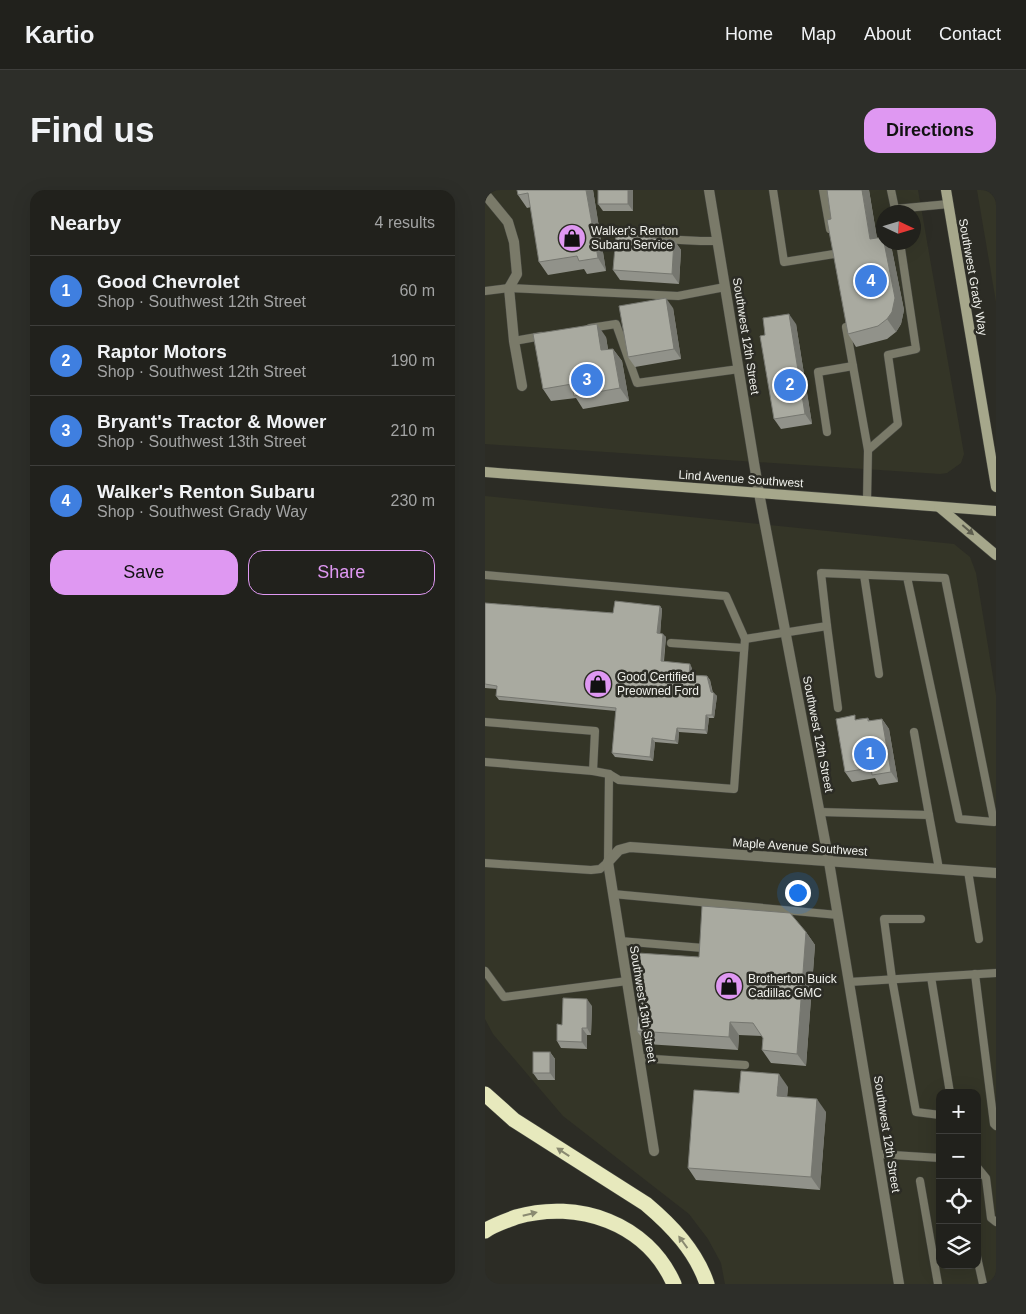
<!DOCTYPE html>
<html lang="en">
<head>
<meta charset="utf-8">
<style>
	:root { --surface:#21211c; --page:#2d2e29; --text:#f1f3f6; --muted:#a2a3a3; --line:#3e3e3b; --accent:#df98f2 }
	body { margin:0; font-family:Helvetica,sans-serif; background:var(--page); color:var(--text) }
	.controls { position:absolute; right:15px; bottom:15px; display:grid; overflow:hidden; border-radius:10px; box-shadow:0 5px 20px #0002 }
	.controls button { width:45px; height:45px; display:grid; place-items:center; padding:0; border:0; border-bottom:1px solid var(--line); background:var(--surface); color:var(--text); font:25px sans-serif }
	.compass { position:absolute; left:391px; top:15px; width:45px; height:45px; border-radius:50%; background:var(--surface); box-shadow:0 5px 20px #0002; rotate:94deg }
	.you { position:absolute; left:312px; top:702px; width:18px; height:18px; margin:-12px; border:4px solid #fff; border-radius:50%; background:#1a73e8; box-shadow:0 0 0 8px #1a73e833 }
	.badge { display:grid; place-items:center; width:32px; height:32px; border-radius:50%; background:var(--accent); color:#fff; font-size:16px; font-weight:700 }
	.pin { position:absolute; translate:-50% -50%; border:2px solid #fff; box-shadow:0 1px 5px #0006 }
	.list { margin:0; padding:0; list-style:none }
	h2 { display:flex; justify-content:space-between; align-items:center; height:65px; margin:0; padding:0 20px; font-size:21px }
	h2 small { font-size:16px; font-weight:400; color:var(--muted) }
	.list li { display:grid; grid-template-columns:32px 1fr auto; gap:15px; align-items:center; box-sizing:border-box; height:70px; padding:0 20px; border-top:1px solid var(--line) }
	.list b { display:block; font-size:19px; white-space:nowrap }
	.list p { margin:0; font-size:16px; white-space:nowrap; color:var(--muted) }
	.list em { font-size:16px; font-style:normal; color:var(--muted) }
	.actions { display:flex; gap:10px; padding:15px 20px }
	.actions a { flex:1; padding:11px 0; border:1px solid var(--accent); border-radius:15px; text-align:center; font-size:18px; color:var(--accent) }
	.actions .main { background:var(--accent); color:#111 }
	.icon { flex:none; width:28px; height:28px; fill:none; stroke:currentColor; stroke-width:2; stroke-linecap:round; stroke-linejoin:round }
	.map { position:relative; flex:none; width:511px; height:1094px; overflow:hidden; border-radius:15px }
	header { display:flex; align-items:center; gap:30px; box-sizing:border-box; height:70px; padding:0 25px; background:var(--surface); border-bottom:1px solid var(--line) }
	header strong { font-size:24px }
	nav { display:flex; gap:28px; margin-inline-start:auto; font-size:18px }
	.intro { display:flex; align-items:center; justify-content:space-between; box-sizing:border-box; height:120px; padding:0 30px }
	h1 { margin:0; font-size:35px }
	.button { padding:12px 22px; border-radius:15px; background:var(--accent); color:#111; font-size:18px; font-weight:700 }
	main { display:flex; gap:30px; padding:0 30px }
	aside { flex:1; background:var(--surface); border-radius:15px; box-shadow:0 5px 20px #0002 }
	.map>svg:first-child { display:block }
	.built { fill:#343527; fill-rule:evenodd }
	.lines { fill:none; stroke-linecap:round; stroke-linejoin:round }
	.service-casing { stroke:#474841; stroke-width:9 }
	.minor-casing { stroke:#474841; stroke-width:11 }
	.secondary-casing { stroke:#474841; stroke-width:11 }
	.motorway-casing { stroke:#474841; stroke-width:16 }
	.service { stroke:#7a7a69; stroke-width:8 }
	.minor { stroke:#7a7a69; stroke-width:10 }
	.secondary { stroke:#a6a78b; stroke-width:10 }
	.motorway { stroke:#e7e9bd; stroke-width:15 }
	.wall { fill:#91928a }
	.shaded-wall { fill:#767770 }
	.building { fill:#a9aaa0; stroke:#767770 }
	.oneway { fill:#5d5d4e }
	.oneway2 { fill:#8a8a71 }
	.labels { text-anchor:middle; stroke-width:5; stroke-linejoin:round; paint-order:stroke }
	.poi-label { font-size:12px; fill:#f0f1ec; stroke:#2c2c25; text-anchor:start }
	.street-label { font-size:12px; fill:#f0f1ec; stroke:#2c2c25 }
</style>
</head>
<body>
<header>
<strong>Kartio</strong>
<nav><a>Home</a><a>Map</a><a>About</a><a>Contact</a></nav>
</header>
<div class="intro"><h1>Find us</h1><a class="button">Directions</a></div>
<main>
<aside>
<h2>Nearby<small>4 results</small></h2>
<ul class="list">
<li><span class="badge" style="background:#3f7fe0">1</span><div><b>Good Chevrolet</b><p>Shop · Southwest 12th Street</p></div><em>60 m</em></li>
<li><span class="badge" style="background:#3f7fe0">2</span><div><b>Raptor Motors</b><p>Shop · Southwest 12th Street</p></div><em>190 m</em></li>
<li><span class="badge" style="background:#3f7fe0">3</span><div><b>Bryant's Tractor &amp; Mower</b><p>Shop · Southwest 13th Street</p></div><em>210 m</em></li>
<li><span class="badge" style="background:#3f7fe0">4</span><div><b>Walker's Renton Subaru</b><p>Shop · Southwest Grady Way</p></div><em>230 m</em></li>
</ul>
<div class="actions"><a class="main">Save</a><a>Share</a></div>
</aside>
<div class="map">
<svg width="511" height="1094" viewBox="0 0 511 1094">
	<rect width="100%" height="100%" fill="#2c2c25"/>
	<!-- built -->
	<g class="built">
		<path d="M 0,0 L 433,0 L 479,264 L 476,273 L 462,283 L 455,284 L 0,254 ZM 398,22 L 428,22 L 428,52 L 398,52 Z"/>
		<polygon points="492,0 511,0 511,112"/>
		<path d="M 0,306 L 469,354 L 485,367 L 491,383 L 511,505 L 511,1094 L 240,1094 L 236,1073 L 223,1049 L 204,1024 L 78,926 L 8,844 L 0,829 ZM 455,903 L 492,903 L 492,1075 L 455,1075 Z"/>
	</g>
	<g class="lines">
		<!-- service casing -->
		<g class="service-casing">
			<g id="service">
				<polyline points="288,0 299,72 349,64"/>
				<polyline points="338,0 345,39"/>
				<polyline points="406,0 410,19 464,14"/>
				<path d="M 122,41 C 159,46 196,52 233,51"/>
				<polyline points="0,101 24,98 193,106 240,97"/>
				<polyline points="361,137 383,260"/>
				<polyline points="105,138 131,134 152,193 254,179"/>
				<polyline points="29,151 57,146"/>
				<polyline points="342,242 333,182 368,176"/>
				<polyline points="382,311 383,260 413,234 403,165 431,159 415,52"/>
				<polyline points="0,385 241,406 260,449 249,599 134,590 124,584 108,581 0,572"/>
				<polyline points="379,385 394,484"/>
				<polyline points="342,436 353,518"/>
				<polyline points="260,449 342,436 336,383 460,388 509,632 474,629 422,387"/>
				<polyline points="186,453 259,458"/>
				<polyline points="0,532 110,541 108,581"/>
				<polyline points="429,542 444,625"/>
				<polyline points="335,622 444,625 454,679"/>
				<polyline points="0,673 106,680 115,679 123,672 124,584"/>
				<polyline points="483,681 494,749"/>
				<polyline points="128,704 353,725"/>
				<polyline points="436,729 399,729 407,789 431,922 455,925"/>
				<polyline points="135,751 218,758"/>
				<polyline points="0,781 19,807 142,791"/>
				<polyline points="490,784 509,934 511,936"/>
				<polyline points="446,787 465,903"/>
				<polyline points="364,792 511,783"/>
				<polyline points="154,868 260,875"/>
				<polyline points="392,964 455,968"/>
				<polyline points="492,977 501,988 506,1028 511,1032"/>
				<polyline points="435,991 453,1094"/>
				<polyline points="492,1067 498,1094"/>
			</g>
		</g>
		<!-- minor casing -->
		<g class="minor-casing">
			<g id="minor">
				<polyline points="0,0 0,4 23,32 29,52 32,84 24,98 29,151 37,196"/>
				<polyline points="224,0 274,303 344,672 414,1094"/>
				<polyline points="169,961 123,672 134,660 145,657 511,683"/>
			</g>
		</g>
		<!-- secondary casing -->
		<g class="secondary-casing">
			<g id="secondary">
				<polyline points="461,0 511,297"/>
				<polyline points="0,282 511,321"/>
				<polyline points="454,317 511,365"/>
			</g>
		</g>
		<!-- motorway casing -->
		<g class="motorway-casing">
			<g id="motorway">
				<path d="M 0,904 L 29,930 L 161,1014 C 187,1036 211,1061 222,1094"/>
				<path d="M 0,1041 C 8,1035 21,1031 31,1027 C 93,1009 162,1033 189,1094"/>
			</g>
		</g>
		<!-- service -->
		<use href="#service" class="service"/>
		<!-- minor -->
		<use href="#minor" class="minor"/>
		<!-- secondary -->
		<use href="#secondary" class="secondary"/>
		<!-- motorway -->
		<use href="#motorway" class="motorway"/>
	</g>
	<!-- wall -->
	<g class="wall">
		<polygon points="32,0 108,0 121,81 102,84 99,79 63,85 54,72 46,17 42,18 33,5"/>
		<polygon points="113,0 148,0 148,21 118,21 113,14"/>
		<polygon points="384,0 392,48 398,52 402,52 407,60 419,120 416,134 411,142 402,149 371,157 363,144 346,29"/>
		<polygon points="189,50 196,60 194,94 135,90 128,80"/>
		<polygon points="188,118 196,169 150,177 143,167"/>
		<polygon points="311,134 327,234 296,239 289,229 280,145"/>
		<polygon points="121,147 123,159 128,159 137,171 144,211 98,219 91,208 66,211 58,199"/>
		<polygon points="0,413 128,423 175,416 177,419 175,443 181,447 179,471 207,478 206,485 222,486 225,490 228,503 232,506 229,528 224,528 222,544 194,542 193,554 170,552 168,571 130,567 127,563 131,521 14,510 11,506 12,499 0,498"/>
		<polygon points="383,528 385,531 397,529 404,539 413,592 394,595 390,588 367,592 360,582 372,529"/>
		<polygon points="321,742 330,755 321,876 286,873 277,860 278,848 277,846 254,845 253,860 161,854 152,841 155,806 150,799 214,767"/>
		<polygon points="107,816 106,845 102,845 102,859 76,858 72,851 77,835"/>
		<polygon points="65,862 70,869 70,890 53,890 48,883"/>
		<polygon points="303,897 302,907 341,922 335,1000 211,990 203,978 254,903"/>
	</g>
	<!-- shaded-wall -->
	<g class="shaded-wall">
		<polygon points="101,0 108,0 121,81 113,68"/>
		<polygon points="143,0 148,0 148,21 143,14"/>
		<polygon points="377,0 384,0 394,61 385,49"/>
		<polygon points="189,50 196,60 194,94 187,84"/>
		<polygon points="399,52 402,52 407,60 419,120 416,134 411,142 402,129"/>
		<polygon points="181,108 188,118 196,169 189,159"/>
		<polygon points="304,124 311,134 327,234 320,224"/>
		<polygon points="112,134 121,147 125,173 116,160"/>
		<polygon points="128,159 137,171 144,211 135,198"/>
		<polygon points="175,416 177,419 175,447 172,443"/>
		<polygon points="178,444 181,447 178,474 176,471"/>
		<polygon points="205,474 207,478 206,488 204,485"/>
		<polygon points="222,486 225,490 228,506 226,502"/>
		<polygon points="229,503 232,506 229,528 227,525"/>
		<polygon points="221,525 224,528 222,544 220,540"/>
		<polygon points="397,529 404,539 413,592 406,582"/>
		<polygon points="192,538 194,542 193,554 190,551"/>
		<polygon points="167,548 170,552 168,571 165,567"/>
		<polygon points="321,742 330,755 321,876 312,864"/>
		<polygon points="102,809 107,816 106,845 102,838"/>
		<polygon points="245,832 254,845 253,860 244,847"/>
		<polygon points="97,838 102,845 102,859 97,852"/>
		<polygon points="65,862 70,869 70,890 65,883"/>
		<polygon points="294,884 303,897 301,919 292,906"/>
		<polygon points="332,909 341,922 335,1000 326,987"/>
	</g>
	<!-- building -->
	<g class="building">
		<polygon points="32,0 101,0 113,68 94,71 92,66 54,72 43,3 33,5"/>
		<rect x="113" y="0" width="30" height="14"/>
		<polygon points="342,0 377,0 385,49 398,47 398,52 399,52 410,108 407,122 402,129 393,136 363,144 342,30 346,29"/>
		<polygon points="131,45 189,50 187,84 128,80"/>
		<polygon points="181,108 189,159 143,167 134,116"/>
		<polygon points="304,124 320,224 289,229 275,146 280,145 278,128"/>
		<polygon points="112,134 116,160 128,159 135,198 89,206 87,194 58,199 48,144"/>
		<polygon points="130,411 175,416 172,443 178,444 176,471 205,474 204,485 222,486 226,502 229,503 227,525 221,525 220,540 192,538 190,551 167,548 165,567 127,563 131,518 11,506 12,496 0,494 0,413 128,423"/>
		<polygon points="370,525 370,530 383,528 383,531 397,529 406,582 387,585 386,578 360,582 351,529"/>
		<polygon points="217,716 305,723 321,742 312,864 277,860 278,848 268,833 245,832 244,847 152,841 155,800 150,799 153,763 214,767"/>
		<polygon points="78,808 102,809 102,838 97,838 97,852 72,851 72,834 77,835"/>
		<rect x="48" y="862" width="17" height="21"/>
		<polygon points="256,881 294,884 292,906 332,909 326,987 203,978 209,900 254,903"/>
	</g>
	<!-- one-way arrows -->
	<defs><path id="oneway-solid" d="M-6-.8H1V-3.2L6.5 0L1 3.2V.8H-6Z" transform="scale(1.25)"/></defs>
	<use class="oneway" href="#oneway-solid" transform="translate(483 340) rotate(41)"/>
	<g class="oneway2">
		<use href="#oneway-solid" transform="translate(78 962) rotate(-147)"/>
		<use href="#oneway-solid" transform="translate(45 1024) rotate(-14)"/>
		<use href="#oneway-solid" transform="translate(198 1052) rotate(-126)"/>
	</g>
	<!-- icons -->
	<defs>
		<g id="shop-disc" transform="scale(1.4375)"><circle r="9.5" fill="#df98f2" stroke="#2c2c25"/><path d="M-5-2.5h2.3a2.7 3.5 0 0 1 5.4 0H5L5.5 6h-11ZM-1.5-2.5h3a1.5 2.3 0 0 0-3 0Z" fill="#111"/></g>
	</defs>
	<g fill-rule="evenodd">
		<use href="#shop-disc" x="87" y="48"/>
		<use href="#shop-disc" x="113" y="494"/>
		<use href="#shop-disc" x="244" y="796"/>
	</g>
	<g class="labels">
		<!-- poi labels -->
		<g class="poi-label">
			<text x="106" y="45">Walker's Renton<tspan x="106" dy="14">Subaru Service</tspan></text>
			<text x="132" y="491">Good Certified<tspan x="132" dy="14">Preowned Ford</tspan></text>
			<text x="263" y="793">Brotherton Buick<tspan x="263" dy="14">Cadillac GMC</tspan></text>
		</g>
		<!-- street labels -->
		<g class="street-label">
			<text transform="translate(488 87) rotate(80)" y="4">Southwest Grady Way</text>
			<text transform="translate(261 146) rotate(81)" y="4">Southwest 12th Street</text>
			<text transform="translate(256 289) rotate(4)" y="4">Lind Avenue Southwest</text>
			<text transform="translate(333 544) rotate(79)" y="4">Southwest 12th Street</text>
			<text transform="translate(315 657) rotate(4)" y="4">Maple Avenue Southwest</text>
			<text transform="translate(158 814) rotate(81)" y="4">Southwest 13th Street</text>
			<text transform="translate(402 944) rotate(81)" y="4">Southwest 12th Street</text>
		</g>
	</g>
</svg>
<div class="controls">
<button>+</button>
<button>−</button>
<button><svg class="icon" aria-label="locate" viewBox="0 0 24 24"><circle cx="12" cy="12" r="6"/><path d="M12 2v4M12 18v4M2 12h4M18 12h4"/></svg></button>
<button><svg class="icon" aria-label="layers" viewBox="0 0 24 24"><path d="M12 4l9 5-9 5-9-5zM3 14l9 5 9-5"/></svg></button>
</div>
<svg class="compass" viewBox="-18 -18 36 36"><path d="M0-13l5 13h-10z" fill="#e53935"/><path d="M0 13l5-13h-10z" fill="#a2a3a3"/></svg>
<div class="you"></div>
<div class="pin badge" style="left:385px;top:564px;background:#3f7fe0">1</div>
<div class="pin badge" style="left:305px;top:195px;background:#3f7fe0">2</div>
<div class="pin badge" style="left:102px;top:190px;background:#3f7fe0">3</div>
<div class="pin badge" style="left:386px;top:91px;background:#3f7fe0">4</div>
</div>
</main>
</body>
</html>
